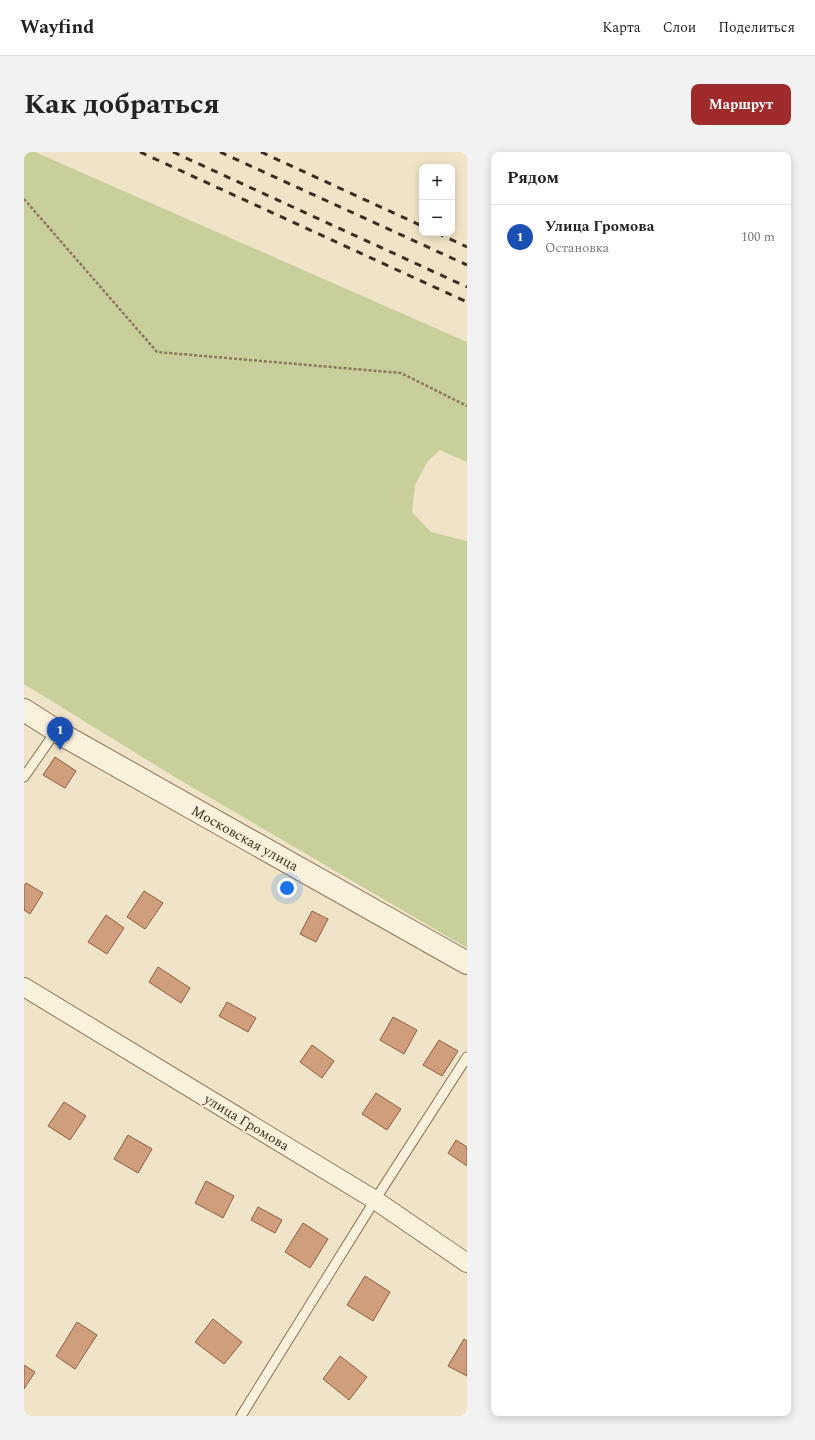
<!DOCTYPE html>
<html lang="ru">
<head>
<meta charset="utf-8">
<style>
	:root { --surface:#fff; --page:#f2f2f2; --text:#222; --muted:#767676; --line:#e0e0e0; --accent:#9e2a2b }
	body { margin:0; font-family:Spectral,serif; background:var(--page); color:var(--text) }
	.controls { position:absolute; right:12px; top:12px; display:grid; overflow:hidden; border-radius:8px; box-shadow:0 2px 10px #0003 }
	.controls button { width:36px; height:36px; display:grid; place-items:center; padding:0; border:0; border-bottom:1px solid var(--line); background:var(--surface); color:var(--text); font:20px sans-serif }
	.you { position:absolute; left:263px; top:736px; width:14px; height:14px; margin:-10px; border:3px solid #fff; border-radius:50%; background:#1a73e8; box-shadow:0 0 0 6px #1a73e833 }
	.badge { display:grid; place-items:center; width:26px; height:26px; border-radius:50%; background:var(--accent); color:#fff; font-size:13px; font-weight:700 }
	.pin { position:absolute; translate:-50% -33px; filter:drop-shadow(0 1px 2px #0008) }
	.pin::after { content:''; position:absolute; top:21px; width:14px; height:12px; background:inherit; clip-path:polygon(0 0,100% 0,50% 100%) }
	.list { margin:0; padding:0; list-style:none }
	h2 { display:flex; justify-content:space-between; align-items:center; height:52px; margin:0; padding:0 16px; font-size:17px }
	h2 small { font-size:13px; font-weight:400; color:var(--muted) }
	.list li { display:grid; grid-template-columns:26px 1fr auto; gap:12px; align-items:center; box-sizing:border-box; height:64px; padding:0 16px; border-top:1px solid var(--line) }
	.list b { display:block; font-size:15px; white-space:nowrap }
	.list p { margin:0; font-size:13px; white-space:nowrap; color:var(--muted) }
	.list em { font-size:13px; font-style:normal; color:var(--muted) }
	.map { position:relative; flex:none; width:443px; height:1264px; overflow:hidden; border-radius:8px }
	header { display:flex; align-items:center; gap:24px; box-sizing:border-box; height:56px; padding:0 20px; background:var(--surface); border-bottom:1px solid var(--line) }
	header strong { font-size:19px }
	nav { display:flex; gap:22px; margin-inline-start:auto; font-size:14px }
	.intro { display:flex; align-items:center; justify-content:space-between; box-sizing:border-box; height:96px; padding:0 24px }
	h1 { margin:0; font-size:28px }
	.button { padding:10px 18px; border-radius:8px; background:var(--accent); color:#fff; font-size:14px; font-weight:700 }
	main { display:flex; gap:24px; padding:0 24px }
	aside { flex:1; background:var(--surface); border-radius:8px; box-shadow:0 2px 10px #0003 }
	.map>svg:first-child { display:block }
	.green { fill:#c9cf9b }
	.building { fill:#cf9f7d; stroke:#8d5f41 }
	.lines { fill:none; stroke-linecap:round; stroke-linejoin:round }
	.service-casing { stroke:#8d765c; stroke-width:11 }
	.minor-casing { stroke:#8d765c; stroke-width:20 }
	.tertiary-casing { stroke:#8d765c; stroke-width:24 }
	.path { stroke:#8d765c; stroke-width:2.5; stroke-dasharray:3 2; stroke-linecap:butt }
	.service { stroke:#faf1dc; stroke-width:9 }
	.minor { stroke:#faf1dc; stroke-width:18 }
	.tertiary { stroke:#faf1dc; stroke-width:22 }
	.rail { stroke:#3d2e20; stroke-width:3; stroke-dasharray:7 7; stroke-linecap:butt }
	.labels { text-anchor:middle; stroke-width:3.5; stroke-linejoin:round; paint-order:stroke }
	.street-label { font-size:14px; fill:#3d2e20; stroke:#f7eed8 }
</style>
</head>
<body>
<header>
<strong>Wayfind</strong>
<nav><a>Карта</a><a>Слои</a><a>Поделиться</a></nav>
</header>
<div class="intro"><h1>Как добраться</h1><a class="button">Маршрут</a></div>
<main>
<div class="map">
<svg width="443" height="1264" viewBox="0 0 443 1264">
	<rect width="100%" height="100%" fill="#f0e4c8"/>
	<!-- green -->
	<polygon class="green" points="0,0 11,0 443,190 443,310 416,298 404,309 391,333 388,360 407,380 443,389 443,796 154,627 0,532"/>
	<!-- building -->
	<g class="building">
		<polygon points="31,605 52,619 41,636 19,623"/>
		<polygon points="2,731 19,741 6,762 0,758 0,734"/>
		<polygon points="120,739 139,751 121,777 103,765"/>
		<polygon points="288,759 304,767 292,790 276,782"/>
		<polygon points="82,763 100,776 83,802 64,790"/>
		<polygon points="134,815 166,836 157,851 125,830"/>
		<polygon points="203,850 232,866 224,880 195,864"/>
		<polygon points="369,865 393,878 380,902 356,888"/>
		<polygon points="415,888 434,899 418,924 399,913"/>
		<polygon points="288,893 310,909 298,926 276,910"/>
		<polygon points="352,941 377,957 363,978 338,962"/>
		<polygon points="40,950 62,964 46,988 24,974"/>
		<polygon points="104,983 128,997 114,1021 90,1007"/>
		<polygon points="432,988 443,995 443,1014 424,1001"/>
		<polygon points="182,1029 210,1044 199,1066 171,1051"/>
		<polygon points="234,1055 258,1068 251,1081 227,1068"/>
		<polygon points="279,1071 304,1087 286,1116 261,1100"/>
		<polygon points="341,1124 366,1140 349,1169 323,1153"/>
		<polygon points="189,1167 218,1190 200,1212 171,1190"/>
		<polygon points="53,1170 73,1183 51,1217 32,1204"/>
		<polygon points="440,1187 443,1189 443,1224 424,1214"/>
		<polygon points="316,1204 343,1225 325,1248 299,1227"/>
		<polygon points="0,1213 11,1220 0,1237"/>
	</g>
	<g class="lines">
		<!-- service casing -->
		<g class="service-casing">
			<g id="service">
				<polyline points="0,625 32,579"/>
				<polyline points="217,1264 351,1048 443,905"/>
			</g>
		</g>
		<!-- minor casing -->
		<g class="minor-casing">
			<polyline id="minor" points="0,835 351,1048 443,1111"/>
		</g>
		<!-- tertiary casing -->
		<g class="tertiary-casing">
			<polyline id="tertiary" points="0,558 44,586 443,811"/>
		</g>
		<!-- path -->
		<polyline class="path" points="0,47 133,200 377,221 443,254"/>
		<!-- service -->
		<use href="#service" class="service"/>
		<!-- minor -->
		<use href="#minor" class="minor"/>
		<!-- tertiary -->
		<use href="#tertiary" class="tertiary"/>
		<!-- rail -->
		<g class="rail">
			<polyline points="116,0 443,150"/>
			<polyline points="149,0 443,135"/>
			<polyline points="196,0 443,113"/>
			<polyline points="237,0 398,74"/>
			<polyline points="413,81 443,95"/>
		</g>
	</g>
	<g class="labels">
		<!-- street labels -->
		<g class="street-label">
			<text transform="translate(221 686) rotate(29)" y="5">Московская улица</text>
			<text transform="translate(223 970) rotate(31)" y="5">улица Громова</text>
		</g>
	</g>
</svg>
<div class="controls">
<button>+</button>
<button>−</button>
</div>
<div class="you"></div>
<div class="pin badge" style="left:36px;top:598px;background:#1a4fb4">1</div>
</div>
<aside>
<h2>Рядом<small></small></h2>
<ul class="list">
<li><span class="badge" style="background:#1a4fb4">1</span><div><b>Улица Громова</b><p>Остановка</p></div><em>100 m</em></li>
</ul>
</aside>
</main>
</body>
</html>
